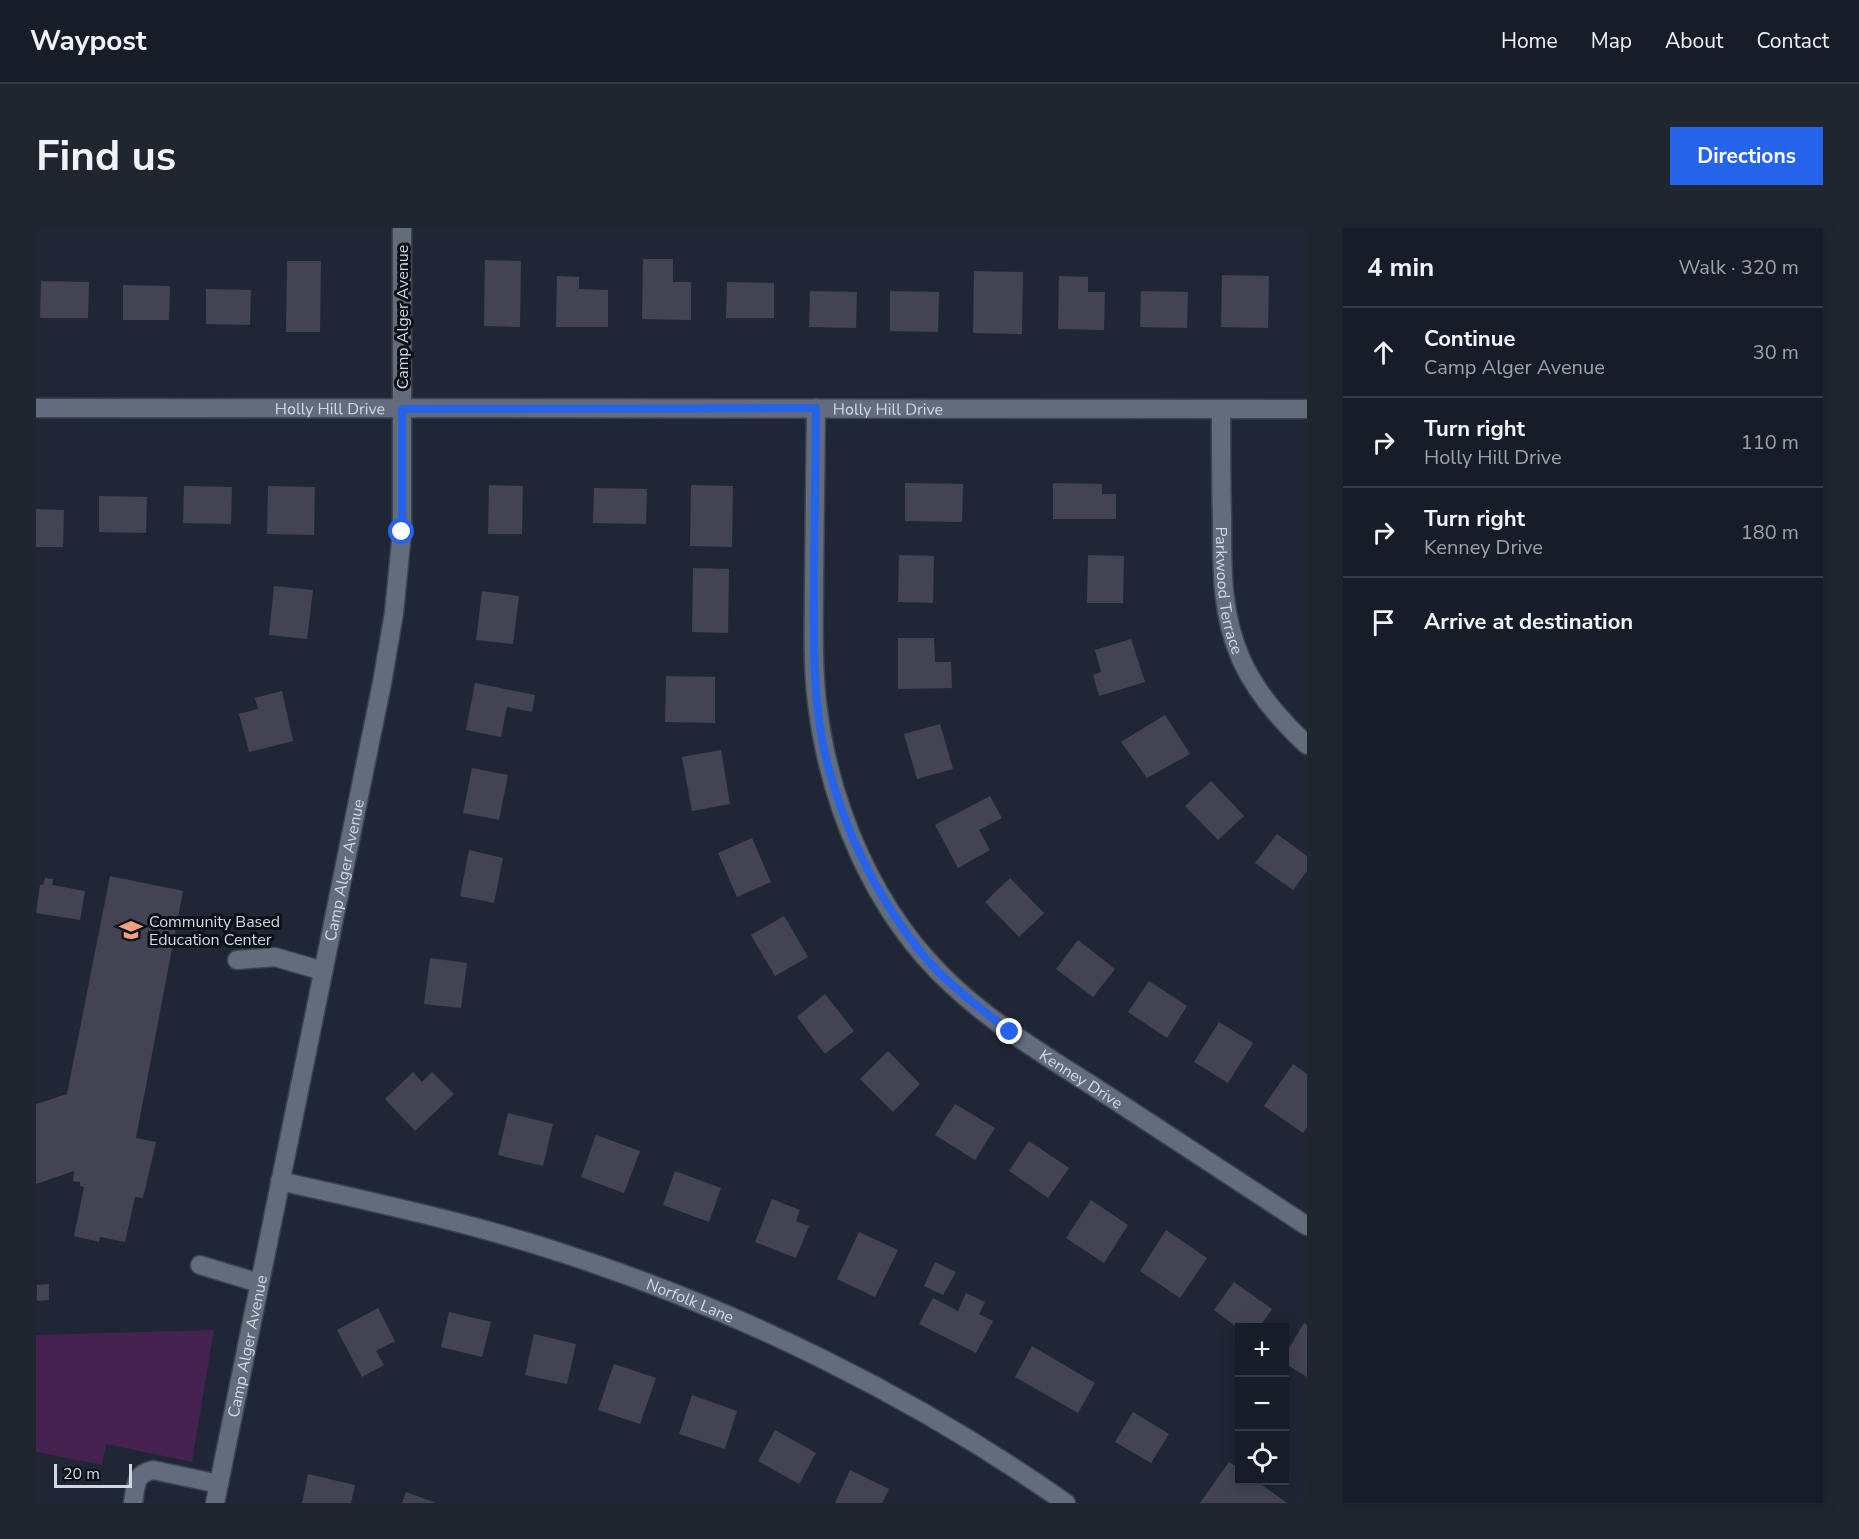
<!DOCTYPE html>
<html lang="en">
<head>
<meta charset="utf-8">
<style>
	:root { --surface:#171d28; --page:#202630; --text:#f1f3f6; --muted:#9ea2a8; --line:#363b45; --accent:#2563eb }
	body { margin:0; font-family:"Nunito Sans",sans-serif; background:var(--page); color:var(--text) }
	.controls { position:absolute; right:18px; bottom:18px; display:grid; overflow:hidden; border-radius:0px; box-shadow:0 3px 15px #0003 }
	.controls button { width:54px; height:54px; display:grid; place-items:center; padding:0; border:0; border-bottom:2px solid var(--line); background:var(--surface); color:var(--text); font:30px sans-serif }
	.scale { position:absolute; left:18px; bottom:15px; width:78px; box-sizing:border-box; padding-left:6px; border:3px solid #d2d8e1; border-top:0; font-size:16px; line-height:21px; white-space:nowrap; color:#d2d8e1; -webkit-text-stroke:4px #0c1017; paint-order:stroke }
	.stop { position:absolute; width:18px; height:18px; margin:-14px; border:4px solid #2563eb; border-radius:50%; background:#fff }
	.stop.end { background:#2563eb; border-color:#fff; box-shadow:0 2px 6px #0008 }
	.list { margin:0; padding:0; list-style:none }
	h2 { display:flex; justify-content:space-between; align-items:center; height:78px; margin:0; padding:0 24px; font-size:26px }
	h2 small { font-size:20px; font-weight:400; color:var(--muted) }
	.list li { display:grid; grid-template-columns:39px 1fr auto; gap:18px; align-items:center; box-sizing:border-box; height:90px; padding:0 24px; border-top:2px solid var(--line) }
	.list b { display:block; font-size:22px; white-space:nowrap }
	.list p { margin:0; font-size:20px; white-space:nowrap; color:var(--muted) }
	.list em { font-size:20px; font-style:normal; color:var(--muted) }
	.icon { flex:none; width:33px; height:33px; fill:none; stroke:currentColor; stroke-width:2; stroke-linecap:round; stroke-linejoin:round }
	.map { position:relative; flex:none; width:1271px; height:1275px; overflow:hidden; border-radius:0px }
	header { display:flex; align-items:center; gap:36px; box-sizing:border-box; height:84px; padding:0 30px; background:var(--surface); border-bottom:2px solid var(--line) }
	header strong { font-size:28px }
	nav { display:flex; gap:33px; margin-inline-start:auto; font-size:21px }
	.intro { display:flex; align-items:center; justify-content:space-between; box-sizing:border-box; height:144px; padding:0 36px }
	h1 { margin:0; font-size:42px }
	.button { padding:15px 27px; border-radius:0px; background:var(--accent); color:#fff; font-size:21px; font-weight:700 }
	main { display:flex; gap:36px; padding:0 36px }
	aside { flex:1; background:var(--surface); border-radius:0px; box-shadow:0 3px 15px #0003 }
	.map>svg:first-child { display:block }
	.green { fill:#452250 }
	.building { fill:#444354 }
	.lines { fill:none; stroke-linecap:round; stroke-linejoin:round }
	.minor-casing { stroke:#3d4450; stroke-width:21 }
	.minor { stroke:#626c7d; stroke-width:18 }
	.route { stroke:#2563eb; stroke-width:8 }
	.labels { text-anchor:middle; stroke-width:6; stroke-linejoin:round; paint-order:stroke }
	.street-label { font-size:16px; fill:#d2d8e1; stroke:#0c1017 }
	.poi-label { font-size:16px; fill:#d2d8e1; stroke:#0c1017; text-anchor:start }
</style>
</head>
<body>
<header>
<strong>Waypost</strong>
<nav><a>Home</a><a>Map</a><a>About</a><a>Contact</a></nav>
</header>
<div class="intro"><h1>Find us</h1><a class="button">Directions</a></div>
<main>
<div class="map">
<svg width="1271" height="1275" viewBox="0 0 1271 1275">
	<rect width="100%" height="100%" fill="#1f2736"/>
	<!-- green -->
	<polygon class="green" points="178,1102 156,1234 70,1216 66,1237 0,1224 0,1107"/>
	<!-- building -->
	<g class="building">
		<polygon points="607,31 637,31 637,54 655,54 655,92 606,91"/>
		<polygon points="449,32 485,33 484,99 448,98"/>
		<polygon points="251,33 285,33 284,104 250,104"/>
		<polygon points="938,43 987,44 986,106 937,105"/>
		<polygon points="1186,47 1233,48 1232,100 1185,99"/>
		<polygon points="521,48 543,49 543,61 572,62 572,99 520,99"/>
		<polygon points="1023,48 1052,49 1052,64 1069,64 1068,102 1022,101"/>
		<polygon points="5,53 53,54 52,90 4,90"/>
		<polygon points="691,54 738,55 738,90 690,90"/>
		<polygon points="87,57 134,58 133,92 87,92"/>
		<polygon points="170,61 215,62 214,97 170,96"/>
		<polygon points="774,63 821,64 820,100 773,99"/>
		<polygon points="854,63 903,64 902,104 854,103"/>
		<polygon points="1105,63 1152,64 1151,100 1104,99"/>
		<polygon points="869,255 927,256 926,294 869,293"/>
		<polygon points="1017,255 1066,256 1066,266 1080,266 1080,291 1017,291"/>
		<polygon points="453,257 487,258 486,306 452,306"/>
		<polygon points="655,257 697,258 696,319 654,318"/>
		<polygon points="148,258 196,259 195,296 147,295"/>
		<polygon points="232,258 279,259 278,307 231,306"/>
		<polygon points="558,260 611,261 610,296 557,295"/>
		<polygon points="63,268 111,269 110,305 63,304"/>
		<polygon points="0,281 28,282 27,319 0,319"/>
		<polygon points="863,327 898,328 897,375 862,374"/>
		<polygon points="1052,327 1088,328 1087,375 1051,375"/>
		<polygon points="657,340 693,341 692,405 656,404"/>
		<polygon points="238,358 277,362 271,411 233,407"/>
		<polygon points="446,363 483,368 477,416 440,412"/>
		<polygon points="862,410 898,410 899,434 915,434 916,460 862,461"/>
		<polygon points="1095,411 1109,454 1063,468 1057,447 1065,444 1059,422"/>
		<polygon points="630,448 679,449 679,495 629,494"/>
		<polygon points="439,455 499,467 496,484 471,479 465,509 430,502"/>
		<polygon points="246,463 257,513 213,524 203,486 222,481 219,470"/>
		<polygon points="1129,487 1154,526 1111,550 1085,514"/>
		<polygon points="904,496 917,541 881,551 868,506"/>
		<polygon points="685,522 694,576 656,583 646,529"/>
		<polygon points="436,540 472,547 463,592 427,585"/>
		<polygon points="1175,553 1208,588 1182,612 1149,578"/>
		<polygon points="954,568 966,590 943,602 954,622 922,640 899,597"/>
		<polygon points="1241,606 1271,628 1271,643 1257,662 1219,635"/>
		<polygon points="716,610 735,654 701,669 682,625"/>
		<polygon points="433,622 467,630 458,675 424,668"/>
		<polygon points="74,648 147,663 100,910 120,914 107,970 99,969 89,1014 64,1009 63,1014 38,1008 48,959 44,958 44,954 37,953 38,943 0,956 0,876 31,866"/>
		<polygon points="9,650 17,651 16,657 49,663 44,692 0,685 4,657 7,657"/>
		<polygon points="974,650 1008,685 983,709 949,674"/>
		<polygon points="748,688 772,729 739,748 715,707"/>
		<polygon points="1042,712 1079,741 1057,769 1020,741"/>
		<polygon points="394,730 431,735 425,780 388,776"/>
		<polygon points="1113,753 1151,778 1131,810 1092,784"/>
		<polygon points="789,766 818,803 789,826 761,789"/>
		<polygon points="1183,794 1217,815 1192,855 1158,834"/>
		<polygon points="852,823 884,856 857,884 824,851"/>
		<polygon points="1257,836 1271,846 1271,899 1267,905 1228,878"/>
		<polygon points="377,844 386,854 396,844 418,866 379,903 349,871"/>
		<polygon points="919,876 959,900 939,932 899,907"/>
		<polygon points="472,885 517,896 507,938 462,927"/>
		<polygon points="560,907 604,923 588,965 545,949"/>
		<polygon points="993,913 1033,940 1012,970 973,943"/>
		<polygon points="639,943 685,960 673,994 627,977"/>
		<polygon points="736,971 764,982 760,993 773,998 760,1030 719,1014"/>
		<polygon points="1055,972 1092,997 1068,1035 1030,1010"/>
		<polygon points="1130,1002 1171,1030 1144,1070 1104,1043"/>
		<polygon points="823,1004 862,1022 839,1069 801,1051"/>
		<polygon points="899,1034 920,1044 907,1067 888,1058"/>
		<polygon points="1198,1054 1236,1081 1223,1100 1202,1100 1178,1082"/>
		<polygon points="13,1056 13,1072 1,1073 1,1057"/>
		<polygon points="930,1065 949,1074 943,1086 957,1093 940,1125 883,1096 897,1070 922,1083"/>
		<polygon points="342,1080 359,1113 340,1123 348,1137 326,1149 301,1102"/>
		<polygon points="413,1084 455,1094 446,1129 405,1119"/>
		<polygon points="1268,1095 1271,1097 1271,1149 1248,1135 1248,1128"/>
		<polygon points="498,1106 540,1116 531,1156 489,1147"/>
		<polygon points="996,1118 1059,1155 1042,1185 979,1149"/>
		<polygon points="578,1136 620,1150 604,1196 562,1182"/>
		<polygon points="656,1167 701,1183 689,1221 643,1206"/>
		<polygon points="1097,1184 1133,1206 1115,1235 1079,1214"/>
		<polygon points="739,1202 780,1225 763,1256 722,1233"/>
		<polygon points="1193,1234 1204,1241 1204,1252 1219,1252 1251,1275 1164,1275"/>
		<polygon points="814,1242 853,1261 846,1275 799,1275"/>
		<polygon points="272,1246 319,1257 315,1275 266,1275"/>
		<polygon points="370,1264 400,1275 366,1275"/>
	</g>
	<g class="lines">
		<!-- minor casing -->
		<g class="minor-casing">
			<g id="minor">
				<path id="s1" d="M 0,180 L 1271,181"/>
				<path id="s2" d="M 780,180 C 779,238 779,296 778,353 C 778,393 776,434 781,474 C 793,577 838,685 916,757 C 963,801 1020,834 1074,869 C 1139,912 1205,955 1271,998"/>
				<path id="s3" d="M 1185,181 C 1185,217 1185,254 1186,291 C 1186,339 1185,386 1205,431 C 1220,465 1244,492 1271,517"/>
				<polyline points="201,732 239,729 287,743"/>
				<path id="s4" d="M 244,953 C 340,975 436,995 529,1026 C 705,1083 879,1169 1030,1275"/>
				<polyline points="164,1037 223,1055"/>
				<path d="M 97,1275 C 100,1258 98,1246 117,1242 L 183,1256"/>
				<path id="s5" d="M 179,1275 L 346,455 L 358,385 L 366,304 L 366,0"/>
			</g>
		</g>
		<!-- minor -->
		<use href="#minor" class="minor"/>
	</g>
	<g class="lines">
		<!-- route -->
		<path class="route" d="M 366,304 L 366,181 L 780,180 C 779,238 779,296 778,354 C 778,412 776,473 790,530 C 807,599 839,666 883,722 C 908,754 942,778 974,804"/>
	</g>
	<!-- icons -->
	<defs>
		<g id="school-bare" transform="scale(1.8)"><path d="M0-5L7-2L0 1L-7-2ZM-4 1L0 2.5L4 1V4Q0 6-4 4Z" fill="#f2a081" stroke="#0c1017" stroke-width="2.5" paint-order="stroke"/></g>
	</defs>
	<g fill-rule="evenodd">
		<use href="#school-bare" x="95" y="702"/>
	</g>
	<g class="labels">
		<!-- street labels -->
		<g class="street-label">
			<text transform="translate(366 89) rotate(-90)" y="6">Camp Alger Avenue</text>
			<text dy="6" stroke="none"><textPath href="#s1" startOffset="852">Holly Hill Drive</textPath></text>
			<text dy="6" stroke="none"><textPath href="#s1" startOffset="294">Holly Hill Drive</textPath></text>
			<text dy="6" stroke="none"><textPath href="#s3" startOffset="182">Parkwood Terrace</textPath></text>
			<text dy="6" stroke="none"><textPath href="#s5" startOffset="646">Camp Alger Avenue</textPath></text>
			<text dy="6" stroke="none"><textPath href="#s2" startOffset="774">Kenney Drive</textPath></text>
			<text dy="6" stroke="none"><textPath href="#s4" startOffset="428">Norfolk Lane</textPath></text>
			<text dy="6" stroke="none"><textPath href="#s5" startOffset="160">Camp Alger Avenue</textPath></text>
		</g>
		<!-- poi labels -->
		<g class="poi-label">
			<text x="113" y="699">Community Based<tspan x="113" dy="18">Education Center</tspan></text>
		</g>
	</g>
</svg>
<div class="controls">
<button>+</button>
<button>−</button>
<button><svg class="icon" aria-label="locate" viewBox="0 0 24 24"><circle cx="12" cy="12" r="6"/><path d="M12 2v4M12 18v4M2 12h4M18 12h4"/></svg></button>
</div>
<div class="scale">20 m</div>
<div class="stop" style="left:366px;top:304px"></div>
<div class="stop end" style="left:974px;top:804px"></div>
</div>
<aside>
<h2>4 min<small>Walk · 320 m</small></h2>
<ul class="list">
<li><svg class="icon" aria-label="ahead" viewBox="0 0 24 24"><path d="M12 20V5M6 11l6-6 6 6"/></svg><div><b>Continue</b><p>Camp Alger Avenue</p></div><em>30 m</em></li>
<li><svg class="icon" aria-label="right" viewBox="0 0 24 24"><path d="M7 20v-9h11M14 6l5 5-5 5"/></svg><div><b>Turn right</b><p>Holly Hill Drive</p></div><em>110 m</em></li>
<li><svg class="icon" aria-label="right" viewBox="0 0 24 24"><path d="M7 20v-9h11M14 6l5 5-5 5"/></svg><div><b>Turn right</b><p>Kenney Drive</p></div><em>180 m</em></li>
<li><svg class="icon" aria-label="arrive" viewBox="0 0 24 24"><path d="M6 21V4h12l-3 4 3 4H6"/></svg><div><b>Arrive at destination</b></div></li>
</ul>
</aside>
</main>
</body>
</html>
